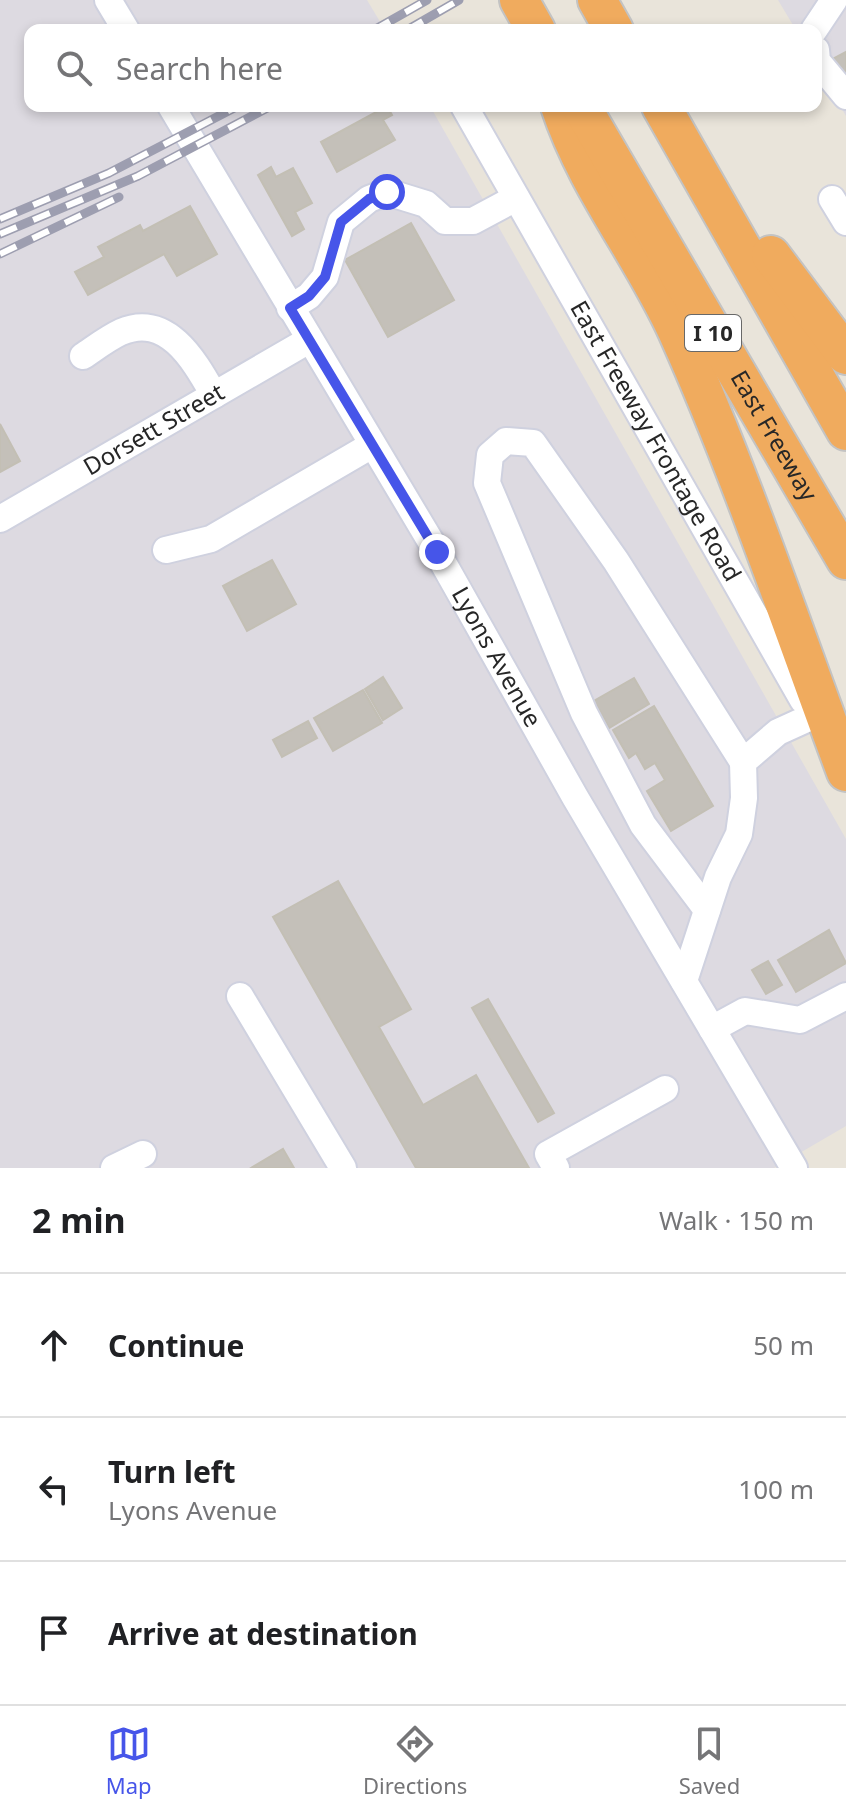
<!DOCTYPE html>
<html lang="en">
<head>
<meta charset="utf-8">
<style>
	:root { --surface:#fff; --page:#f6f6f6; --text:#202124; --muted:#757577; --line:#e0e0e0; --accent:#4655e9 }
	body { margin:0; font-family:"Noto Sans",sans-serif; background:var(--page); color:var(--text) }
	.stop { position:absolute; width:24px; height:24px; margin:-18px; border:6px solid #4655e9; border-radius:50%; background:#fff }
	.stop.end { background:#4655e9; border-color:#fff; box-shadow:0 2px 8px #0008 }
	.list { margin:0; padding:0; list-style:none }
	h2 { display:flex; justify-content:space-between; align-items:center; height:104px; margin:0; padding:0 32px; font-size:34px }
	h2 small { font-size:26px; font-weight:400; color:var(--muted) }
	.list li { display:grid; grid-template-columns:52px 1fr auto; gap:24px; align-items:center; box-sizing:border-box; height:144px; padding:0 32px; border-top:2px solid var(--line) }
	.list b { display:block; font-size:30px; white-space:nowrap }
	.list p { margin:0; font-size:26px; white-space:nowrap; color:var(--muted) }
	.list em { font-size:26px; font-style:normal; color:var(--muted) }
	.icon { flex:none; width:44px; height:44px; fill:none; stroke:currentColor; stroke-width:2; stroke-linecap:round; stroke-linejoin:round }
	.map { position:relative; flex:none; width:846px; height:1168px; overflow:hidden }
	.search { position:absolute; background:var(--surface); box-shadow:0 4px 12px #0003; left:24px; right:24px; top:24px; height:88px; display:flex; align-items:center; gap:20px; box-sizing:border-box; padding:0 28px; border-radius:16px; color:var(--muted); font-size:30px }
	.sheet { height:536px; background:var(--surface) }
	nav { display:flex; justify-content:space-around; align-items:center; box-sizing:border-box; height:112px; border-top:2px solid var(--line); background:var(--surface); font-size:22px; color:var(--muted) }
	nav a { display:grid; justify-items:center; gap:4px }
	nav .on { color:var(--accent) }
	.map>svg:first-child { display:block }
	.industrial { fill:#dddae1 }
	.building { fill:#c4c0b9; stroke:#c3bfb4; stroke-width:2 }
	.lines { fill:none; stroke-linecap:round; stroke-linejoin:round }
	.minor-casing { stroke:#cfd1df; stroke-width:30 }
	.highway-casing { stroke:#c3c3c3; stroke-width:42 }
	.minor { stroke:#fff; stroke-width:26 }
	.highway { stroke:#f0ab5e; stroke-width:38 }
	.rail-casing { stroke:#9d9eb0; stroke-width:9 }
	.rail { stroke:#fff; stroke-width:6; stroke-dasharray:18; stroke-linecap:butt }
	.route { stroke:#4655e9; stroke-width:10 }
	.labels { text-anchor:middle; stroke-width:6; stroke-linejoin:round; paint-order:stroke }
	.shield { fill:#fff; stroke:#686868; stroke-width:2 }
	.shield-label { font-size:22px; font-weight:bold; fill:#272727 }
	.street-label { font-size:24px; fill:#272727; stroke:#fff }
</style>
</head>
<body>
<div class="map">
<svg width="846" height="1168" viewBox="0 0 846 1168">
	<rect width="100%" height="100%" fill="#e9e4da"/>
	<!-- industrial -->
	<g class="industrial">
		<polygon points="0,0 367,0 385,30 30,30 30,106 430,106 846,839 846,1126 774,1168 0,1168"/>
		<polygon points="778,0 846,0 846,116 816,65 816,30 796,30"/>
	</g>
	<!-- building -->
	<g class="building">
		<polygon points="846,52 846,73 835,78 827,62"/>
		<polygon points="387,106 392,115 383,120 395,140 337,172 321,142"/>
		<polygon points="271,167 276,177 293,168 312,203 295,212 304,229 292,236 258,175"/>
		<polygon points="190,206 217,254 177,276 164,254 88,295 75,272 104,257 98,247 140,225 143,231"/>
		<polygon points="411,223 454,300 388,337 345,260"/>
		<polygon points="0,424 20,461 0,472"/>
		<polygon points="272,560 296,604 247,631 223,586"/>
		<polygon points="383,677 402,708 383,720 365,689"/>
		<polygon points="634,678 649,704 609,728 594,701"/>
		<polygon points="363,690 382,723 333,751 314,718"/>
		<polygon points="654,706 713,806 671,831 647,791 665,780 655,763 645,769 636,753 629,758 613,730"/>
		<polygon points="308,721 317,738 282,757 273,740"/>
		<polygon points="338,881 411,1009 379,1027 423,1105 476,1075 529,1168 416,1168 273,917"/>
		<polygon points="829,930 846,963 796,992 778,960"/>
		<polygon points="768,961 782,985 766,994 752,970"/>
		<polygon points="488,999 554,1113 538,1122 472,1008"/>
		<polygon points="283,1149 294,1168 251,1168"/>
	</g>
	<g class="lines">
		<!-- minor casing -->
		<g class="minor-casing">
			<g id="minor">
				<polyline points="108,0 126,30"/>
				<polyline points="814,30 834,0"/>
				<polyline points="816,50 817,61 846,96"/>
				<path id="s1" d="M 171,106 L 437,552 L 575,797 L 794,1168"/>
				<path id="s2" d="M 464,106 L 803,700"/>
				<polyline points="832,199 846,222"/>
				<polyline points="290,308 309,296 325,277 341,222 369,199 387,192 426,204 445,221 473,221 516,198"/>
				<path d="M 83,356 C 95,348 108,338 121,332 C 168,312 195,362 214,395"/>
				<path id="s3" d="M 0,519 L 309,340"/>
				<polyline points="166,550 211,539 372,445"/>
				<polyline points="707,910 643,825 584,713 487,483 490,455 506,441 533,443 616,561 743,762"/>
				<polyline points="684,981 718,877 739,834 744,798 743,762 778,732 811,717"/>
				<polyline points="240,996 343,1168"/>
				<polyline points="712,1029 745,1011 800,1020 846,996"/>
				<polyline points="114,1168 143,1154"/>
				<polyline points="556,1168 548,1154 665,1089"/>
			</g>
		</g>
		<!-- highway casing -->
		<g class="highway-casing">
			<g id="highway">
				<polyline points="519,0 536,30"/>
				<polyline points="597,0 614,30"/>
				<path d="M 560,106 C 586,186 642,254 677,331 C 741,474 791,624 846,772"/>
				<path id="s4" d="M 581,106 L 846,560"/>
				<polyline points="661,106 846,431"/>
				<polyline points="771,255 846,355"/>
			</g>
		</g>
		<!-- minor -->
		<use href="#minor" class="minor"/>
		<!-- highway -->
		<use href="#highway" class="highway"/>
		<!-- rail casing -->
		<g class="rail-casing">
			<g id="rail">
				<polyline points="374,30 427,0"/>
				<polyline points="407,30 459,0"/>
				<polyline points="0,219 109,173 238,106"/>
				<polyline points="0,234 138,176 271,106"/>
				<polyline points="0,254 119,197"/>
			</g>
		</g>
		<!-- rail -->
		<use href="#rail" class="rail"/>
	</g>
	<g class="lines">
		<!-- route -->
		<polyline class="route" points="387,192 369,199 341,222 325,277 309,296 290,308 437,552"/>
	</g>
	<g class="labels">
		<!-- shield labels -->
		<rect class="shield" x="685" y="315" width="56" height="36" rx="6"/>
		<g class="shield-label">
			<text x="713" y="341">I 10</text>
		</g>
		<!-- street labels -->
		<g class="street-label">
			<text dy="8" stroke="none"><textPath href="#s3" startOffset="178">Dorsett Street</textPath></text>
			<text dy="8" stroke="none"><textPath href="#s4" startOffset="382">East Freeway</textPath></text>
			<text dy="8" stroke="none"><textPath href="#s2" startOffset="386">East Freeway Frontage Road</textPath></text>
			<text dy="8" stroke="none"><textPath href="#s1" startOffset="640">Lyons Avenue</textPath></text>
		</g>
	</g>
</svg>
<div class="stop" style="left:387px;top:192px"></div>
<div class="stop end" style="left:437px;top:552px"></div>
<div class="search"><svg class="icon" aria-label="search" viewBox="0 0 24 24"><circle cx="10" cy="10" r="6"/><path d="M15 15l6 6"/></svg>Search here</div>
</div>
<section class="sheet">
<h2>2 min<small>Walk · 150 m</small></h2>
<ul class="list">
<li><svg class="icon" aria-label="ahead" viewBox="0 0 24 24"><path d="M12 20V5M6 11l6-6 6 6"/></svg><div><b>Continue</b></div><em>50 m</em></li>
<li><svg class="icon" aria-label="left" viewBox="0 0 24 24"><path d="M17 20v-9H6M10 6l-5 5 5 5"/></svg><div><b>Turn left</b><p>Lyons Avenue</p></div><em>100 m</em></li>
<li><svg class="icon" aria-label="arrive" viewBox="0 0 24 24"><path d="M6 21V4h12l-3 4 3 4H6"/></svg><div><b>Arrive at destination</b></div></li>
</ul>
</section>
<nav>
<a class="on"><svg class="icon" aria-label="map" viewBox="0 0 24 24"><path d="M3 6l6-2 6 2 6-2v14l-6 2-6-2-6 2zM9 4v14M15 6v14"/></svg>Map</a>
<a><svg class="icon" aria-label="directions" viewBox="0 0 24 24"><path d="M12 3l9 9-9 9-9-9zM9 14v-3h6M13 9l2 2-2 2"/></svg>Directions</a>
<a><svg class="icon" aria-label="saved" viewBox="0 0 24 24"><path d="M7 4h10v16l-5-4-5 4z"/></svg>Saved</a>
</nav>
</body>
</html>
